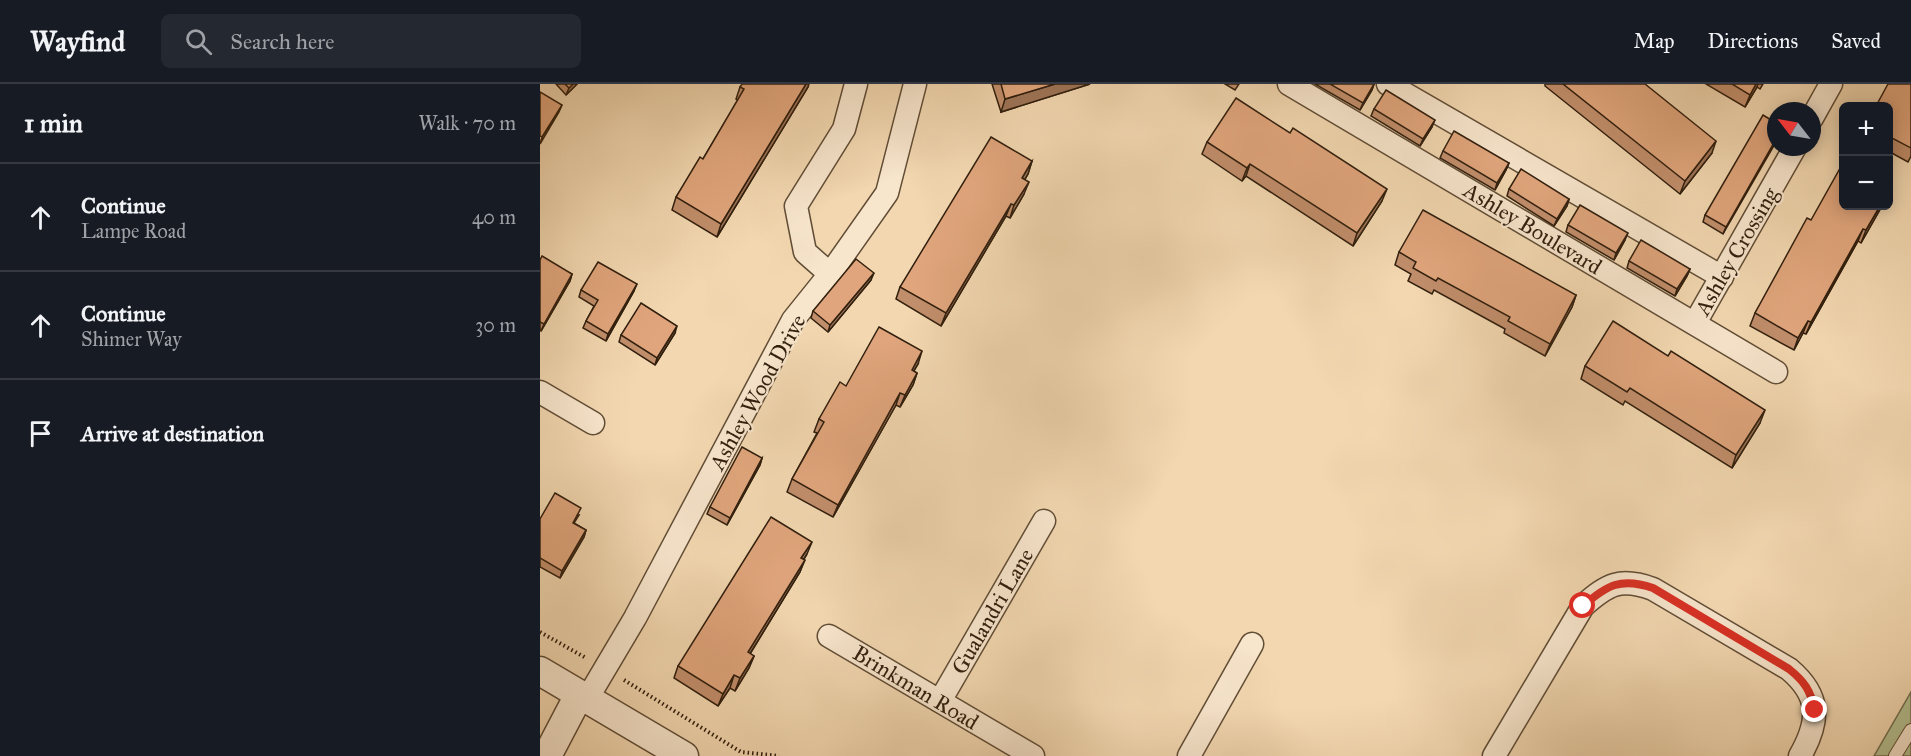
<!DOCTYPE html>
<html lang="en">
<head>
<meta charset="utf-8">
<style>
	:root { --surface:#171b24; --page:#242831; --text:#f1f3f6; --muted:#9ea1a6; --line:#363941 }
	body { margin:0; font-family:"IM FELL Great Primer",serif; background:var(--page); color:var(--text) }
	.controls { position:absolute; right:18px; top:18px; display:grid; overflow:hidden; border-radius:9px; box-shadow:0 3px 15px #0003 }
	.controls button { width:54px; height:54px; display:grid; place-items:center; padding:0; border:0; border-bottom:2px solid var(--line); background:var(--surface); color:var(--text); font:30px sans-serif }
	.compass { position:absolute; left:1227px; top:18px; width:54px; height:54px; border-radius:50%; background:var(--surface); box-shadow:0 3px 15px #0003; rotate:301deg }
	.stop { position:absolute; width:18px; height:18px; margin:-14px; border:4px solid #d93025; border-radius:50%; background:#fff }
	.stop.end { background:#d93025; border-color:#fff; box-shadow:0 2px 6px #0008 }
	.list { margin:0; padding:0; list-style:none }
	h2 { display:flex; justify-content:space-between; align-items:center; height:78px; margin:0; padding:0 24px; font-size:26px }
	h2 small { font-size:20px; font-weight:400; color:var(--muted) }
	.list li { display:grid; grid-template-columns:39px 1fr auto; gap:18px; align-items:center; box-sizing:border-box; height:108px; padding:0 24px; border-top:2px solid var(--line) }
	.list b { display:block; font-size:22px; white-space:nowrap }
	.list p { margin:0; font-size:20px; white-space:nowrap; color:var(--muted) }
	.list em { font-size:20px; font-style:normal; color:var(--muted) }
	.icon { flex:none; width:33px; height:33px; fill:none; stroke:currentColor; stroke-width:2; stroke-linecap:round; stroke-linejoin:round }
	.map { position:relative; flex:none; width:1371px; height:672px; overflow:hidden }
	header { display:flex; align-items:center; gap:36px; box-sizing:border-box; height:84px; padding:0 30px; background:var(--surface); border-bottom:2px solid var(--line) }
	header strong { font-size:28px }
	nav { display:flex; gap:33px; margin-inline-start:auto; font-size:21px }
	.search { width:420px; height:54px; background:var(--page); display:flex; align-items:center; gap:15px; box-sizing:border-box; padding:0 21px; border-radius:9px; color:var(--muted); font-size:22px }
	main { display:flex }
	aside { flex:1; background:var(--surface) }
	.map>svg:first-child { display:block }
	.green { fill:#b4bf90; stroke:#726f4f; stroke-width:1.5 }
	.lines { fill:none; stroke-linecap:round; stroke-linejoin:round }
	.service-casing { stroke:#614d36; stroke-width:14 }
	.minor-casing { stroke:#614d36; stroke-width:25 }
	.tertiary-casing { stroke:#614d36; stroke-width:31 }
	.path { stroke:#311f0e; stroke-width:4; stroke-dasharray:1.5 3; stroke-linecap:butt }
	.service { stroke:#f7e5cc; stroke-width:12 }
	.minor { stroke:#f7e5cc; stroke-width:22 }
	.tertiary { stroke:#f7e5cc; stroke-width:28 }
	.wall { fill:#c18e6b; stroke:#311f0e; stroke-width:1.5 }
	.shaded-wall { fill:#9d7457; stroke:#311f0e; stroke-width:1.5 }
	.building { fill:#e0a57c; stroke:#311f0e; stroke-width:1.5 }
	.route { stroke:#d93025; stroke-width:8 }
	.labels { text-anchor:middle; stroke-width:4.5; stroke-linejoin:round; paint-order:stroke }
	.street-label { font-size:22px; fill:#311f0e; stroke:#f7e5cc }
</style>
</head>
<body>
<header>
<strong>Wayfind</strong>
<div class="search"><svg class="icon" aria-label="search" viewBox="0 0 24 24"><circle cx="10" cy="10" r="6"/><path d="M15 15l6 6"/></svg>Search here</div>
<nav><a>Map</a><a>Directions</a><a>Saved</a></nav>
</header>
<main>
<aside>
<h2>1 min<small>Walk · 70 m</small></h2>
<ul class="list">
<li><svg class="icon" aria-label="ahead" viewBox="0 0 24 24"><path d="M12 20V5M6 11l6-6 6 6"/></svg><div><b>Continue</b><p>Lampe Road</p></div><em>40 m</em></li>
<li><svg class="icon" aria-label="ahead" viewBox="0 0 24 24"><path d="M12 20V5M6 11l6-6 6 6"/></svg><div><b>Continue</b><p>Shimer Way</p></div><em>30 m</em></li>
<li><svg class="icon" aria-label="arrive" viewBox="0 0 24 24"><path d="M6 21V4h12l-3 4 3 4H6"/></svg><div><b>Arrive at destination</b></div></li>
</ul>
</aside>
<div class="map">
<svg width="1371" height="672" viewBox="0 0 1371 672">
	<rect width="100%" height="100%" fill="#f2d7b0"/>
	<filter id="stains"><feTurbulence type="fractalNoise" baseFrequency=".00333" numOctaves="4"/><feColorMatrix values="0 0 0 0 .2 0 0 0 0 .09 0 0 0 0 .02 0 0 0 .5 -.17"/></filter>
	<radialGradient id="worn" r=".72"><stop offset=".6" stop-color="#630" stop-opacity="0"/><stop offset="1" stop-color="#630" stop-opacity=".3"/></radialGradient>
	<!-- green -->
	<polygon class="green" points="1371,608 1371,672 1334,672"/>
	<g class="lines">
		<!-- service casing -->
		<g class="service-casing">
			<polyline id="service" points="1355,672 1371,646"/>
		</g>
		<!-- minor casing -->
		<g class="minor-casing">
			<g id="minor">
				<polyline points="749,0 1236,288"/>
				<polyline points="848,0 1182,193"/>
				<polyline points="1272,34 1291,0"/>
				<polyline points="290,190 265,168 256,122 304,45 316,0"/>
				<polyline points="1155,239 1255,63"/>
				<polyline points="0,308 53,339"/>
				<polyline points="289,552 493,672"/>
				<polyline points="47,615 95,534 253,236 290,190 347,109 375,0"/>
				<polyline points="400,617 504,437"/>
				<polyline points="649,672 712,560"/>
				<path d="M 954,672 L 1043,522 C 1068,500 1080,493 1113,505 L 1249,585 C 1281,612 1280,637 1260,672"/>
			</g>
		</g>
		<!-- tertiary casing -->
		<g class="tertiary-casing">
			<g id="tertiary">
				<polyline points="0,587 144,672"/>
				<polyline points="7,672 39,611"/>
			</g>
		</g>
		<!-- path -->
		<g class="path">
			<polyline points="0,548 46,574"/>
			<polyline points="84,596 201,668 239,672"/>
		</g>
		<!-- service -->
		<use href="#service" class="service"/>
		<!-- minor -->
		<use href="#minor" class="minor"/>
		<!-- tertiary -->
		<use href="#tertiary" class="tertiary"/>
	</g>
	<!-- wall -->
	<g class="wall">
		<polygon points="16,0 37,0 26,11"/>
		<polygon points="452,0 550,0 461,28"/>
		<polygon points="685,0 699,0 695,6"/>
		<polygon points="775,0 834,0 832,6 820,26"/>
		<polygon points="1005,0 1105,0 1172,69 1140,110 1005,2"/>
		<polygon points="1166,0 1223,0 1220,5 1217,3 1205,23"/>
		<polygon points="1371,0 1371,72 1368,78 1348,67 1348,22"/>
		<polygon points="200,3 268,3 177,153 132,126 136,113 163,75 198,16 196,15"/>
		<polygon points="834,25 892,43 880,62 831,32"/>
		<polygon points="1236,39 1183,150 1163,138 1165,131"/>
		<polygon points="667,58 842,117 813,162 706,92 702,97 662,70"/>
		<polygon points="903,67 969,79 966,86 955,106 900,74"/>
		<polygon points="492,77 488,90 485,95 484,110 470,134 466,132 401,242 356,215 360,203"/>
		<polygon points="969,105 1029,115 1027,122 1014,142 967,112"/>
		<polygon points="1342,122 1321,159 1318,157 1266,250 1263,249 1254,266 1210,242 1215,229 1271,136"/>
		<polygon points="1028,141 1085,156 1074,176 1026,148"/>
		<polygon points="859,168 1036,211 1032,223 1005,272 964,249 965,245 894,206 892,210 868,197 871,190 855,181"/>
		<polygon points="0,176 32,190 30,197 1,247 0,246"/>
		<polygon points="1089,177 1150,185 1147,192 1135,212 1087,184"/>
		<polygon points="331,196 288,248 271,234 273,227"/>
		<polygon points="41,206 94,207 66,257 43,244 46,237 54,222 39,213"/>
		<polygon points="135,249 115,281 79,258 81,251"/>
		<polygon points="1128,272 1220,339 1192,384 1085,317 1083,321 1041,295 1045,282"/>
		<polygon points="378,280 374,287 377,289 373,301 360,323 356,321 293,433 247,408 252,395 277,349 274,348 279,335 306,302"/>
		<polygon points="222,374 220,381 187,441 167,430 170,423"/>
		<polygon points="39,431 34,439 46,446 44,453 20,494 0,483 0,435"/>
		<polygon points="267,470 264,475 260,488 210,570 214,572 209,584 195,607 190,604 178,622 134,594 138,582"/>
	</g>
	<!-- shaded-wall -->
	<g class="shaded-wall">
		<polygon points="33,0 37,0 26,11 29,4"/>
		<polygon points="266,0 269,0 268,3 177,153 181,140"/>
		<polygon points="515,0 550,0 461,28 465,15"/>
		<polygon points="834,0 832,6 820,26 823,19"/>
		<polygon points="1216,0 1218,0 1217,3 1205,23 1210,11"/>
		<polygon points="22,21 19,28 0,60 2,53"/>
		<polygon points="895,36 892,43 880,62 883,55"/>
		<polygon points="1236,55 1236,58 1183,150 1186,143"/>
		<polygon points="1176,57 1172,69 1140,110 1145,97"/>
		<polygon points="492,77 488,90 478,107 482,94"/>
		<polygon points="969,79 966,86 955,106 957,99"/>
		<polygon points="710,80 706,92 702,97 707,84"/>
		<polygon points="489,98 484,110 470,134 474,121"/>
		<polygon points="847,105 842,117 813,162 817,149"/>
		<polygon points="1029,115 1027,122 1014,142 1017,135"/>
		<polygon points="471,120 466,132 401,242 406,229"/>
		<polygon points="1340,122 1342,122 1321,159 1326,146"/>
		<polygon points="1323,145 1318,157 1266,250 1271,238"/>
		<polygon points="1088,149 1085,156 1074,176 1076,169"/>
		<polygon points="1150,185 1147,192 1135,212 1137,205"/>
		<polygon points="334,189 331,196 288,248 290,241"/>
		<polygon points="32,190 30,197 1,247 4,240"/>
		<polygon points="97,200 94,207 66,257 68,250"/>
		<polygon points="1036,211 1032,223 1005,272 1010,260"/>
		<polygon points="1268,237 1263,249 1254,266 1258,254"/>
		<polygon points="137,242 135,249 115,281 117,274"/>
		<polygon points="382,267 378,280 367,298 372,286"/>
		<polygon points="377,289 373,301 360,323 365,311"/>
		<polygon points="360,309 356,321 293,433 298,421"/>
		<polygon points="1225,326 1220,339 1192,384 1196,371"/>
		<polygon points="222,374 220,381 187,441 190,434"/>
		<polygon points="46,446 44,453 20,494 22,487"/>
		<polygon points="272,458 267,470 257,486 261,474"/>
		<polygon points="265,476 260,488 203,581 208,568"/>
		<polygon points="214,572 209,584 195,607 200,594"/>
		<polygon points="194,591 190,604 178,622 183,610"/>
	</g>
	<!-- building -->
	<g class="building">
		<polygon points="25,0 33,0 29,4"/>
		<polygon points="202,0 266,0 181,140 136,113 160,73 163,75 204,5 200,3"/>
		<polygon points="461,0 515,0 465,15"/>
		<polygon points="790,0 834,0 823,19"/>
		<polygon points="1023,0 1105,0 1176,57 1145,97"/>
		<polygon points="1192,0 1216,0 1210,11"/>
		<polygon points="1348,0 1371,0 1371,64 1348,52 1348,22 1336,22"/>
		<polygon points="846,6 895,36 883,55 834,25"/>
		<polygon points="0,8 22,21 2,53 0,52"/>
		<polygon points="696,14 750,49 753,44 847,105 817,149 710,80 707,84 667,58"/>
		<polygon points="1223,31 1236,39 1236,55 1186,143 1165,131"/>
		<polygon points="914,47 969,79 957,99 903,67"/>
		<polygon points="451,53 492,77 482,94 489,98 474,121 471,120 406,229 360,203"/>
		<polygon points="1303,79 1304,122 1340,122 1326,146 1323,145 1271,238 1268,237 1258,254 1215,229 1267,134 1271,136"/>
		<polygon points="981,85 1029,115 1017,135 969,105"/>
		<polygon points="1040,121 1088,149 1076,169 1028,141"/>
		<polygon points="883,126 1036,211 1010,260 968,237 970,233 898,194 896,197 873,184 876,178 859,168"/>
		<polygon points="1101,156 1150,185 1137,205 1089,177"/>
		<polygon points="2,172 32,190 4,240 0,238 0,176"/>
		<polygon points="316,175 334,189 290,241 273,227"/>
		<polygon points="58,178 97,200 68,250 46,237 58,216 41,206"/>
		<polygon points="101,219 137,242 117,274 81,251"/>
		<polygon points="1073,237 1128,272 1131,267 1225,326 1196,371 1090,304 1087,308 1045,282"/>
		<polygon points="339,243 382,267 372,286 377,289 365,311 360,309 298,421 252,395 284,338 279,335 300,298 306,302"/>
		<polygon points="202,363 222,374 190,434 170,423"/>
		<polygon points="15,409 41,424 33,439 46,446 22,487 0,474 0,435"/>
		<polygon points="231,433 272,458 261,474 265,476 208,568 214,572 200,594 194,591 183,610 138,582"/>
	</g>
	<g class="lines">
		<!-- route -->
		<path class="route" d="M 1043,522 C 1067,501 1081,493 1113,504 L 1249,585 C 1265,598 1270,606 1275,626"/>
	</g>
	<g class="labels">
		<!-- street labels -->
		<g class="street-label">
			<text transform="translate(993 144) rotate(31)" y="8">Ashley Boulevard</text>
			<text transform="translate(1196 167) rotate(-60)" y="8">Ashley Crossing</text>
			<text transform="translate(217 308) rotate(-61)" y="8">Ashley Wood Drive</text>
			<text transform="translate(452 527) rotate(-60)" y="8">Gualandri Lane</text>
			<text transform="translate(376 603) rotate(31)" y="8">Brinkman Road</text>
		</g>
	</g>
	<rect width="100%" height="100%" filter="url(#stains)"/>
	<rect width="100%" height="100%" fill="url(#worn)"/>
</svg>
<div class="controls">
<button>+</button>
<button>−</button>
</div>
<svg class="compass" viewBox="-18 -18 36 36"><path d="M0-13l5 13h-10z" fill="#e53935"/><path d="M0 13l5-13h-10z" fill="#9ea1a6"/></svg>
<div class="stop" style="left:1043px;top:522px"></div>
<div class="stop end" style="left:1275px;top:626px"></div>
</div>
</main>
</body>
</html>
